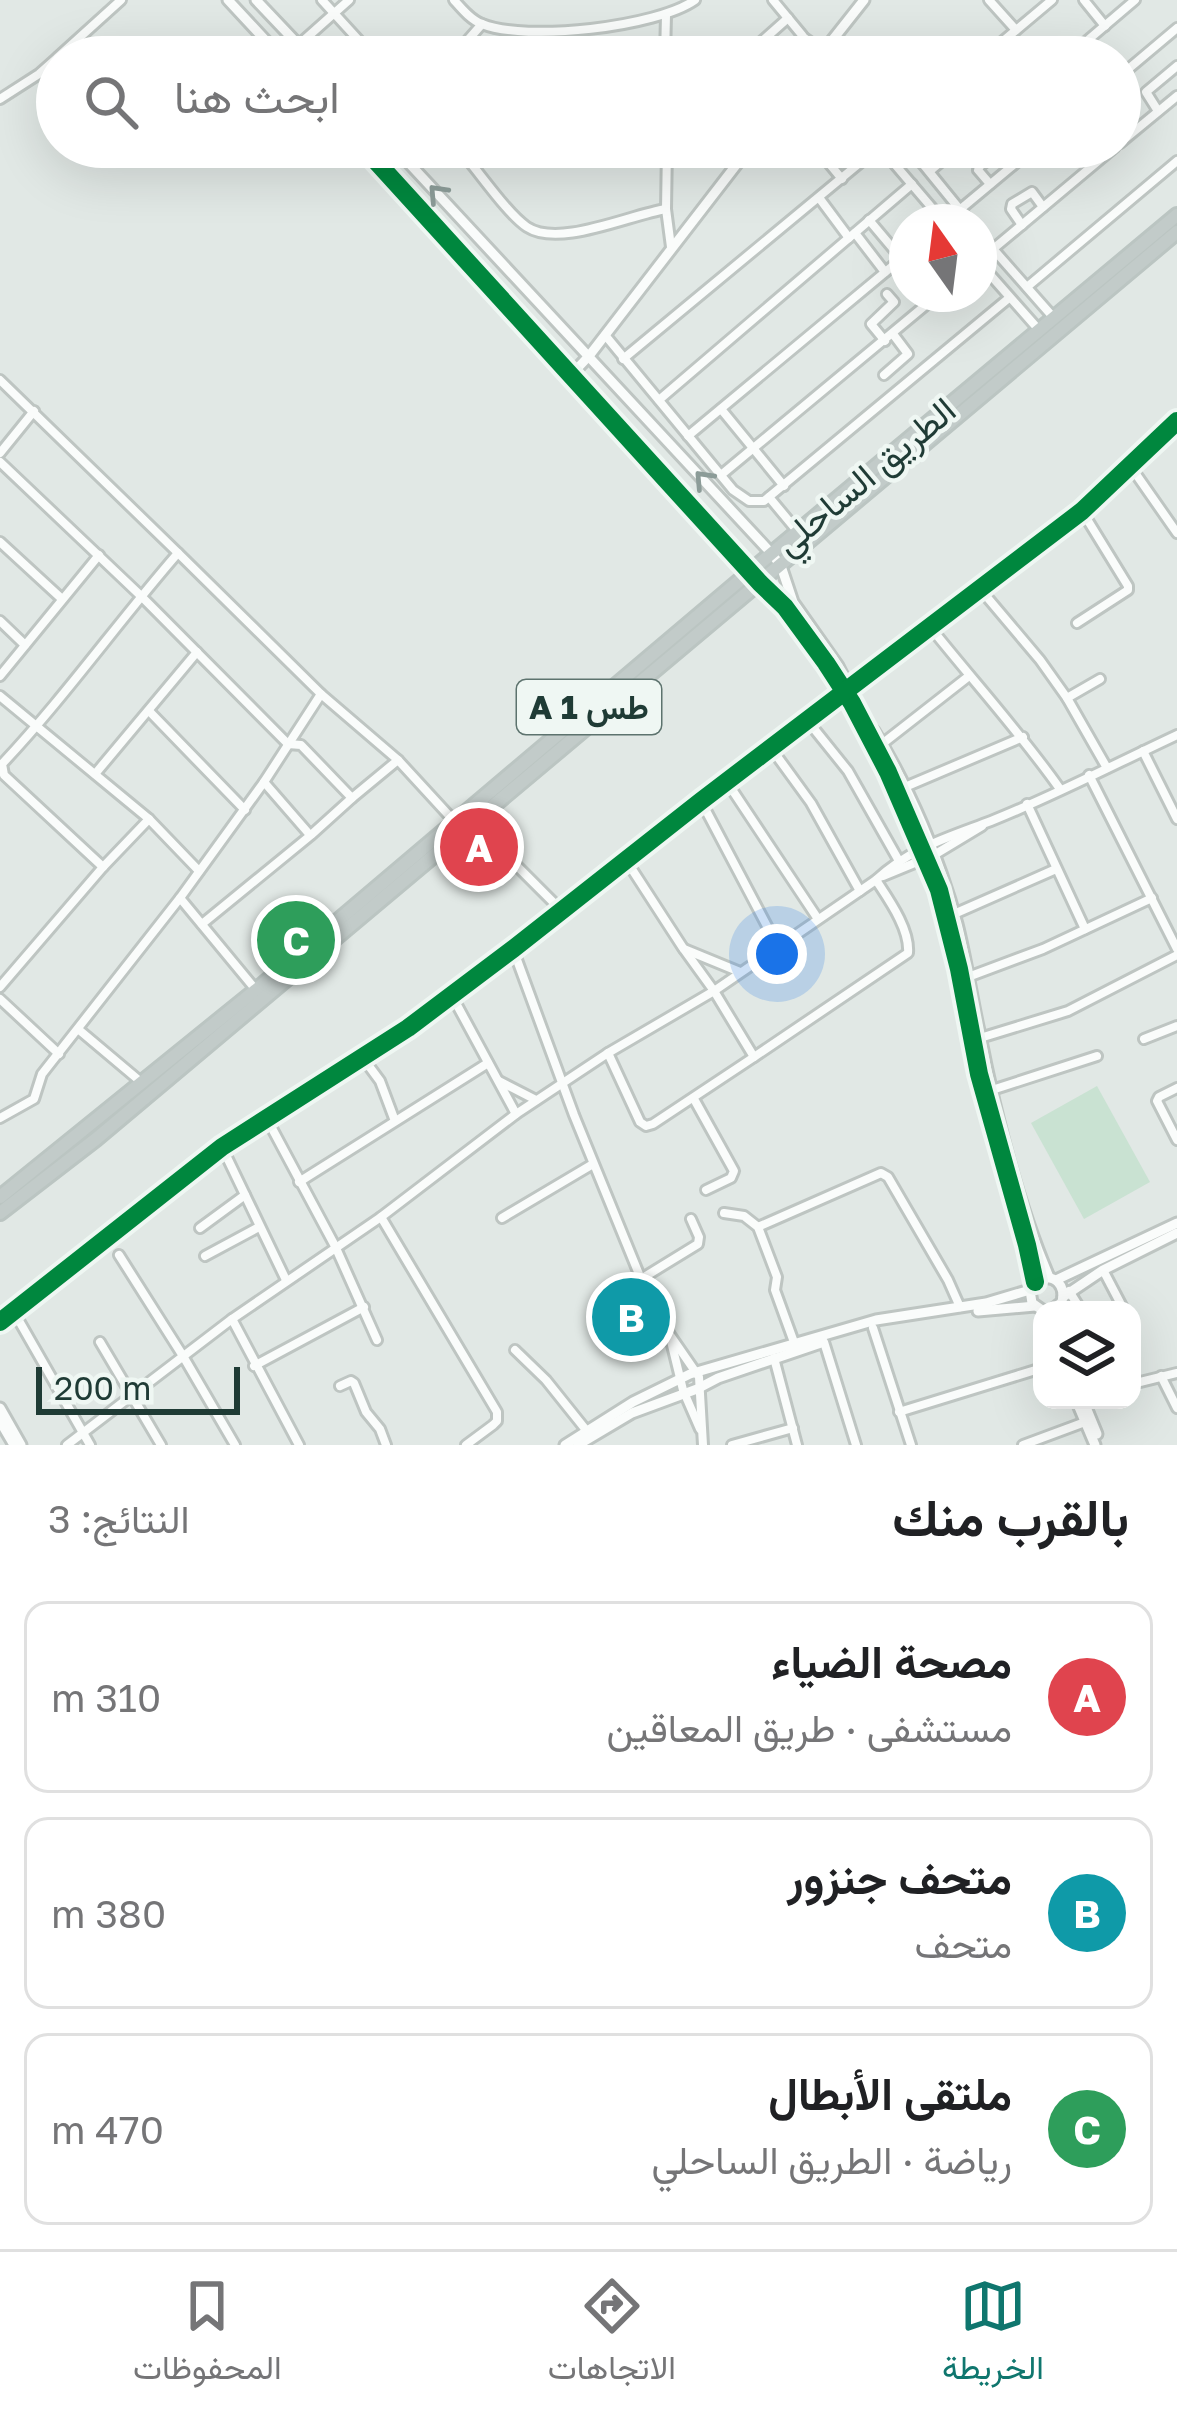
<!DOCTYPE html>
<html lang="ar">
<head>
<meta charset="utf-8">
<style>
	:root { --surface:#fff; --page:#f6f6f6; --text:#202124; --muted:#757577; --line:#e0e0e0; --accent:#0f766e }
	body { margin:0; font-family:"Golos Text",Vazirmatn,sans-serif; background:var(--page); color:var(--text); direction:rtl }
	.controls { position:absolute; right:36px; bottom:36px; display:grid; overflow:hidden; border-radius:24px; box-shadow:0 12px 48px #0002 }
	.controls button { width:108px; height:108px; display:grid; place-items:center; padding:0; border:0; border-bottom:3px solid var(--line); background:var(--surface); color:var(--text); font:60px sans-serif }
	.compass { position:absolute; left:889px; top:204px; width:108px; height:108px; border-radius:50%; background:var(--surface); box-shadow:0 12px 48px #0002; rotate:346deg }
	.scale { position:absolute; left:36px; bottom:30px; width:204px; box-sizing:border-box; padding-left:12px; border:6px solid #1f3b35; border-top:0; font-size:33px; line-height:42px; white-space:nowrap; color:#1f3b35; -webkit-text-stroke:9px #eff7f3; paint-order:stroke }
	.you { position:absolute; left:777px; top:954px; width:42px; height:42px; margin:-30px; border:9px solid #fff; border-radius:50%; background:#1a73e8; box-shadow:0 0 0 18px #1a73e833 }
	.badge { display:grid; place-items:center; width:78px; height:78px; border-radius:50%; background:var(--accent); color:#fff; font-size:39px; font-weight:700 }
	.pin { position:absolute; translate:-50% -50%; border:6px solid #fff; box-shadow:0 3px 12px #0006 }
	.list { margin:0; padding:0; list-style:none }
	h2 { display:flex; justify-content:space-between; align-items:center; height:156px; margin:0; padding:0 48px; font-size:51px }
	h2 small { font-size:39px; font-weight:400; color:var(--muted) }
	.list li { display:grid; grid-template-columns:78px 1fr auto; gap:36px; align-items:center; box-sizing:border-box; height:192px; margin:0 24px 24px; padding:0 24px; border:3px solid var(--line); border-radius:24px }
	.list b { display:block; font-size:45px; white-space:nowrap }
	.list p { margin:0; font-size:39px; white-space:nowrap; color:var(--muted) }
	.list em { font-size:39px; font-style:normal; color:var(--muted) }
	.icon { flex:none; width:66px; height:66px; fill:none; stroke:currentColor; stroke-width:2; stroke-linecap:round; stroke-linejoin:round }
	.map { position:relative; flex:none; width:1177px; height:1445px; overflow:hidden; direction:ltr }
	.search { position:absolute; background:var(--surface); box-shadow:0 12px 48px #0002; left:36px; right:36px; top:36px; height:132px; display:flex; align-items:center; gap:30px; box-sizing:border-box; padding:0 42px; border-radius:66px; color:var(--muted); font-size:45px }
	.sheet { height:804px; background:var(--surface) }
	nav { display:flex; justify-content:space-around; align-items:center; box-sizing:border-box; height:168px; border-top:3px solid var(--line); background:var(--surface); font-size:33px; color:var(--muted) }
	nav a { display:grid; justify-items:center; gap:6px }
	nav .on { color:var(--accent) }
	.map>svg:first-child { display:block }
	.green { fill:#c9e2d2 }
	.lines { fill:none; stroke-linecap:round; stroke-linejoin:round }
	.minor-casing { stroke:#bec5c2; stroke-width:14 }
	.tertiary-casing { stroke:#bec5c2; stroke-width:15 }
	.trunk-casing { stroke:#bbc5c2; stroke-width:18 }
	.minor { stroke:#fafcfb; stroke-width:8 }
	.tertiary { stroke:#fafcfb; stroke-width:9 }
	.trunk { stroke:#c2cbc9; stroke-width:12 }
	.cycleway-casing { stroke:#eff7f3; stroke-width:26 }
	.cycleway { stroke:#00873e; stroke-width:18 }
	.oneway { stroke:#8c9c98 }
	.labels { text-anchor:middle; stroke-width:9; stroke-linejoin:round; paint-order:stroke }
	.shield { fill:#eff7f3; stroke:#5d736e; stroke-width:3 }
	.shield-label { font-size:33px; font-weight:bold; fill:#1f3b35 }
	.street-label { font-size:36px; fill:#1f3b35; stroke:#eff7f3 }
</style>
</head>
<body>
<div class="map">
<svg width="1177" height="1445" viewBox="0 0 1177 1445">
	<rect width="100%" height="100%" fill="#e1e8e5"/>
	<!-- green -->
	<polygon class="green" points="1097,1086 1150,1182 1084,1219 1031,1123"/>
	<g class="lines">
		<!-- minor casing -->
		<g class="minor-casing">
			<g id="minor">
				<polyline points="322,0 374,57"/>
				<path d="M 454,0 C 462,9 471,20 482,24 C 526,42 657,27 695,0"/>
				<polyline points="773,0 802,35 812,57"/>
				<polyline points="989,0 1016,30"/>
				<polyline points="1084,0 1105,26"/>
				<polyline points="803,37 831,57"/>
				<polyline points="58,57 121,0"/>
				<polyline points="285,57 349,0"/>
				<polyline points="453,57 482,24"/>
				<polyline points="665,57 666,15"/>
				<polyline points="744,57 788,18"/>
				<polyline points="984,57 1052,0"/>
				<polyline points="1068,57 1135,0"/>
				<polyline points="1120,76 1177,28"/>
				<polyline points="0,99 39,74 57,58"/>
				<polyline points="1158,111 1146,92 1177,66"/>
				<polyline points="1120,143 1177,96"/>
				<path d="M 457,147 C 476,167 506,213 527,227 C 559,248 629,215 666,209"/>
				<polyline points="667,147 666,209 671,247"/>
				<polyline points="880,147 944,222"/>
				<polyline points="909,147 970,222"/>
				<polyline points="818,150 842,179"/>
				<polyline points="465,154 515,159 566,157 621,147"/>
				<polyline points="930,171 958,147"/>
				<polyline points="990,184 978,170 980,166 998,152 1012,166"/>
				<polyline points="820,199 849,238"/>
				<polyline points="869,220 901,258"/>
				<polyline points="945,222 1035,147"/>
				<polyline points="1022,225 1011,209 1012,204 1032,192 1043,207"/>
				<polyline points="855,233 885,272"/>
				<polyline points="979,233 1053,317"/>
				<polyline points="993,249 1115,147"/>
				<polyline points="979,262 1039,330"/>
				<polyline points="1027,287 1177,161"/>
				<polyline points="605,335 733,490 749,501 764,501 1009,298"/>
				<polyline points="885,341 871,324 894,302 887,294"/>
				<polyline points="623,359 879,147"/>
				<polyline points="884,375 908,354 893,334"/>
				<polyline points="0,380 178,553"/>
				<polyline points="659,400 912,184"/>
				<polyline points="721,409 784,486"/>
				<polyline points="688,436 907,254"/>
				<polyline points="0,453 34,411"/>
				<polyline points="0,462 141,596 288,744 301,745 352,798 398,760"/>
				<polyline points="1131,467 1177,533"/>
				<polyline points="721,475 939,294"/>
				<polyline points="769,497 798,532"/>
				<polyline points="0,542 62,599"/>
				<polyline points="981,590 1040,660 1067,698 1107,768"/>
				<polyline points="0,621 25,645"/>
				<polyline points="1077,623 1128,590 1128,586 1082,511"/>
				<path d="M 931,628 C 974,682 1020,732 1060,789"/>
				<polyline points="0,676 99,555"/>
				<polyline points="0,696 149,819 199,871"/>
				<polyline points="1067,698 1100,679"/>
				<polyline points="149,711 245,810"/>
				<polyline points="807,720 848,771 899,861"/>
				<polyline points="882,744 969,676"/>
				<polyline points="771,748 811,803 860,891"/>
				<polyline points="1143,751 1177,819"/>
				<polyline points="95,774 197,652"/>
				<polyline points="1089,775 1177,949"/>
				<polyline points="264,782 310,835"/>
				<polyline points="727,782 818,919"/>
				<polyline points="905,787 1023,737"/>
				<polyline points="701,801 777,945"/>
				<polyline points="1027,804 1085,929"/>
				<polyline points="474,823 562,911"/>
				<path d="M 626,860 L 683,948 L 714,991 L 754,1057 L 908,953 C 910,929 889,900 876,880"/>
				<path d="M 103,867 L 4,775 L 2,764 C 65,697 118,622 178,553 L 321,694 L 398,760 L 454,821"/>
				<polyline points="883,876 934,855 982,826"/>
				<polyline points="954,914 1056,869"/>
				<polyline points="202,924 311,835 352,798"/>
				<polyline points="513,949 574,1115 641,1279 670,1335 699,1377 703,1445"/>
				<polyline points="684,949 740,972"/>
				<polyline points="968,977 1043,949 1152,898"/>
				<polyline points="0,987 103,867 149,819"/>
				<polyline points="256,990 180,898 264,782 321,694"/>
				<polyline points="451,994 516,1114"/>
				<polyline points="0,999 59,1054"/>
				<polyline points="78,1029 141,1082"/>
				<polyline points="980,1038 1068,1011 1177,955"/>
				<polyline points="1144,1039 1177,1026"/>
				<polyline points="608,1053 640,1122 646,1126 653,1124 754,1057"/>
				<polyline points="363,1058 380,1081 395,1121"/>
				<polyline points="499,1081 536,1100"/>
				<polyline points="1177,1088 1159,1097 1157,1101 1177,1140"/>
				<polyline points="992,1090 1097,1056"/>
				<polyline points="694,1099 734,1171 731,1178 706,1190"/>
				<polyline points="0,1118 34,1099 42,1074 180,898"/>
				<polyline points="267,1119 335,1246 377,1340"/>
				<polyline points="222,1147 286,1280"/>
				<polyline points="299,1182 488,1063"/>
				<polyline points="724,1213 744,1216 758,1227 777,1277 775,1290 795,1345"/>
				<polyline points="381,1217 497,1412 497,1421 493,1425 466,1445"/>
				<polyline points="502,1218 593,1164"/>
				<polyline points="758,1227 881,1173 888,1177 948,1280 960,1307"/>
				<polyline points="200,1228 245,1195"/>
				<polyline points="119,1255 183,1356 235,1445"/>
				<polyline points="205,1256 259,1227"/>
				<polyline points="1103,1270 1124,1310"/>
				<polyline points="641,1279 698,1244 699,1237 691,1219"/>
				<polyline points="1069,1291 1081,1310"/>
				<polyline points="14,1312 90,1445"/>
				<polyline points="232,1319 299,1445"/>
				<polyline points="0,1322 222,1147 408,1028 513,949 701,801 1082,511 1177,421"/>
				<polyline points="1132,1324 1133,1326"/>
				<polyline points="873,1328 911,1445"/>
				<polyline points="671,1341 683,1390 700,1429"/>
				<polyline points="100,1342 161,1445"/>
				<polyline points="824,1342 856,1445"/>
				<polyline points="515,1350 546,1380 586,1430"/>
				<polyline points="774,1358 797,1445"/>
				<polyline points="254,1366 364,1307"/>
				<polyline points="1161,1376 1177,1408"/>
				<polyline points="1132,1384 1177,1373"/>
				<polyline points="340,1386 351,1381 354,1383 366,1412 380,1429 386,1445"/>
				<polyline points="899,1412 1042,1368"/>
				<path d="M 67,1445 L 232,1319 L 381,1217 L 516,1114 L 608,1053 L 714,991 L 876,880 C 910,848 949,837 991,821 C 1054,796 1115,764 1177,735"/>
				<polyline points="732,1445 793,1428"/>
				<polyline points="1023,1445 1085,1422"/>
			</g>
		</g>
		<!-- tertiary casing -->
		<g class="tertiary-casing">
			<g id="tertiary">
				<polyline points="228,0 281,57"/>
				<polyline points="256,0 310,57"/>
				<polyline points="819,57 864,0"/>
				<polyline points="363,147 760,583 785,607 826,663 852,703 888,772 939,890 959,969 979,1074 1027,1245 1035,1282"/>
				<polyline points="394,147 772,554 781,566 793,602 838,666 853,696"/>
				<polyline points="571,375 589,356 750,147"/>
				<path d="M 874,731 C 910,789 939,858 957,924 C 966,959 971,995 979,1031 C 995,1113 1016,1200 1049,1277"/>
				<polyline points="1056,1280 1177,1223"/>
				<polyline points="1063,1297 1103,1270 1177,1233"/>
				<path d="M 1042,1310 L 1032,1303 L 1030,1290 L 1039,1279 C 1055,1274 1066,1285 1062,1302 L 1052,1310"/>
				<polyline points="978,1311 1035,1306"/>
				<polyline points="1076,1400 1095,1445"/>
				<polyline points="1083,1400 1097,1434"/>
				<polyline points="0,1408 21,1445"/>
				<polyline points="0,1421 14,1445"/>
				<polyline points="565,1445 633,1402 690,1374 876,1320 986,1303 1030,1290"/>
				<polyline points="578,1445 632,1413 697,1389 718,1378 821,1343"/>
			</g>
		</g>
		<!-- trunk casing -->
		<g class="trunk-casing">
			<g id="trunk">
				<polyline points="0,1197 256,990 759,564 1177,215"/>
				<polyline points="0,1213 96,1139 1177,232"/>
			</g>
		</g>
		<!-- minor -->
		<use href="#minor" class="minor"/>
		<!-- tertiary -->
		<use href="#tertiary" class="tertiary"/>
		<!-- trunk -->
		<use href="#trunk" class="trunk"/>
		<!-- cycleway casing -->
		<g class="cycleway-casing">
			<g id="cycleway">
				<polyline points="363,147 760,583 785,607 826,663 852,703 888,772 939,890 959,969 979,1074 1027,1245 1035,1282"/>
				<polyline points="0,1322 222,1147 408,1028 513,949 701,801 1082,511 1177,421"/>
			</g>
		</g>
		<!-- cycleway -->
		<use href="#cycleway" class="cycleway"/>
	</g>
	<!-- one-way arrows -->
	<defs><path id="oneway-chevron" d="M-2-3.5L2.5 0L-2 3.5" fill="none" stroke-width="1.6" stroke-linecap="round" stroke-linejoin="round" transform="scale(3)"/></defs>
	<g class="oneway">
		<use href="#oneway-chevron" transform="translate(437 193) rotate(-133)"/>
		<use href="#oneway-chevron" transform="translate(703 479) rotate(-133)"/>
	</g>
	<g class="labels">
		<!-- shield labels -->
		<rect class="shield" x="517" y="680" width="144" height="54" rx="9"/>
		<g class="shield-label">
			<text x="589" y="719">A 1 طس</text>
		</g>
		<!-- street labels -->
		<g class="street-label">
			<text transform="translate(865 476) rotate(-40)" y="13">الطريق الساحلي</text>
		</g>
	</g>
</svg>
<div class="controls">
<button><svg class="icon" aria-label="layers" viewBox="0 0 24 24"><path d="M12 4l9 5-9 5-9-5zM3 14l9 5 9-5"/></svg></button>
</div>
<svg class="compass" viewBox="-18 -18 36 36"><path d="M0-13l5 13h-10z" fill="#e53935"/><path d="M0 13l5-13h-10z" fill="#757577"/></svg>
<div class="scale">200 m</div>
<div class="you"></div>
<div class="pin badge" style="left:479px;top:847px;background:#e0444e">A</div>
<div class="pin badge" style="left:631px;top:1317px;background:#0f9aa8">B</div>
<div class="pin badge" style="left:296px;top:940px;background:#2e9e5b">C</div>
<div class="search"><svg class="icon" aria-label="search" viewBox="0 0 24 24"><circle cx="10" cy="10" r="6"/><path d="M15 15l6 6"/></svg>ابحث هنا</div>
</div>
<section class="sheet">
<h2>بالقرب منك<small>النتائج: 3</small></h2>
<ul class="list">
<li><span class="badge" style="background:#e0444e">A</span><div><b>مصحة الضياء</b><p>مستشفى · طريق المعاقين</p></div><em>310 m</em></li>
<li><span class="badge" style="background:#0f9aa8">B</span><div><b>متحف جنزور</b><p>متحف</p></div><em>380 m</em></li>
<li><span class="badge" style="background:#2e9e5b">C</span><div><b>ملتقى الأبطال</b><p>رياضة · الطريق الساحلي</p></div><em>470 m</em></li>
</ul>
</section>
<nav>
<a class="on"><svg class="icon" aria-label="map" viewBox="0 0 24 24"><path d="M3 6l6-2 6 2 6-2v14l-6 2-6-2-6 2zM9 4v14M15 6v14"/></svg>الخريطة</a>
<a><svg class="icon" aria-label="directions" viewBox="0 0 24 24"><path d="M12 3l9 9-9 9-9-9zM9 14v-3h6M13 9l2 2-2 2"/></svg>الاتجاهات</a>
<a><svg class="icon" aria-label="saved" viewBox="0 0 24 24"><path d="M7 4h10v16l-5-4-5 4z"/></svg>المحفوظات</a>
</nav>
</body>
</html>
